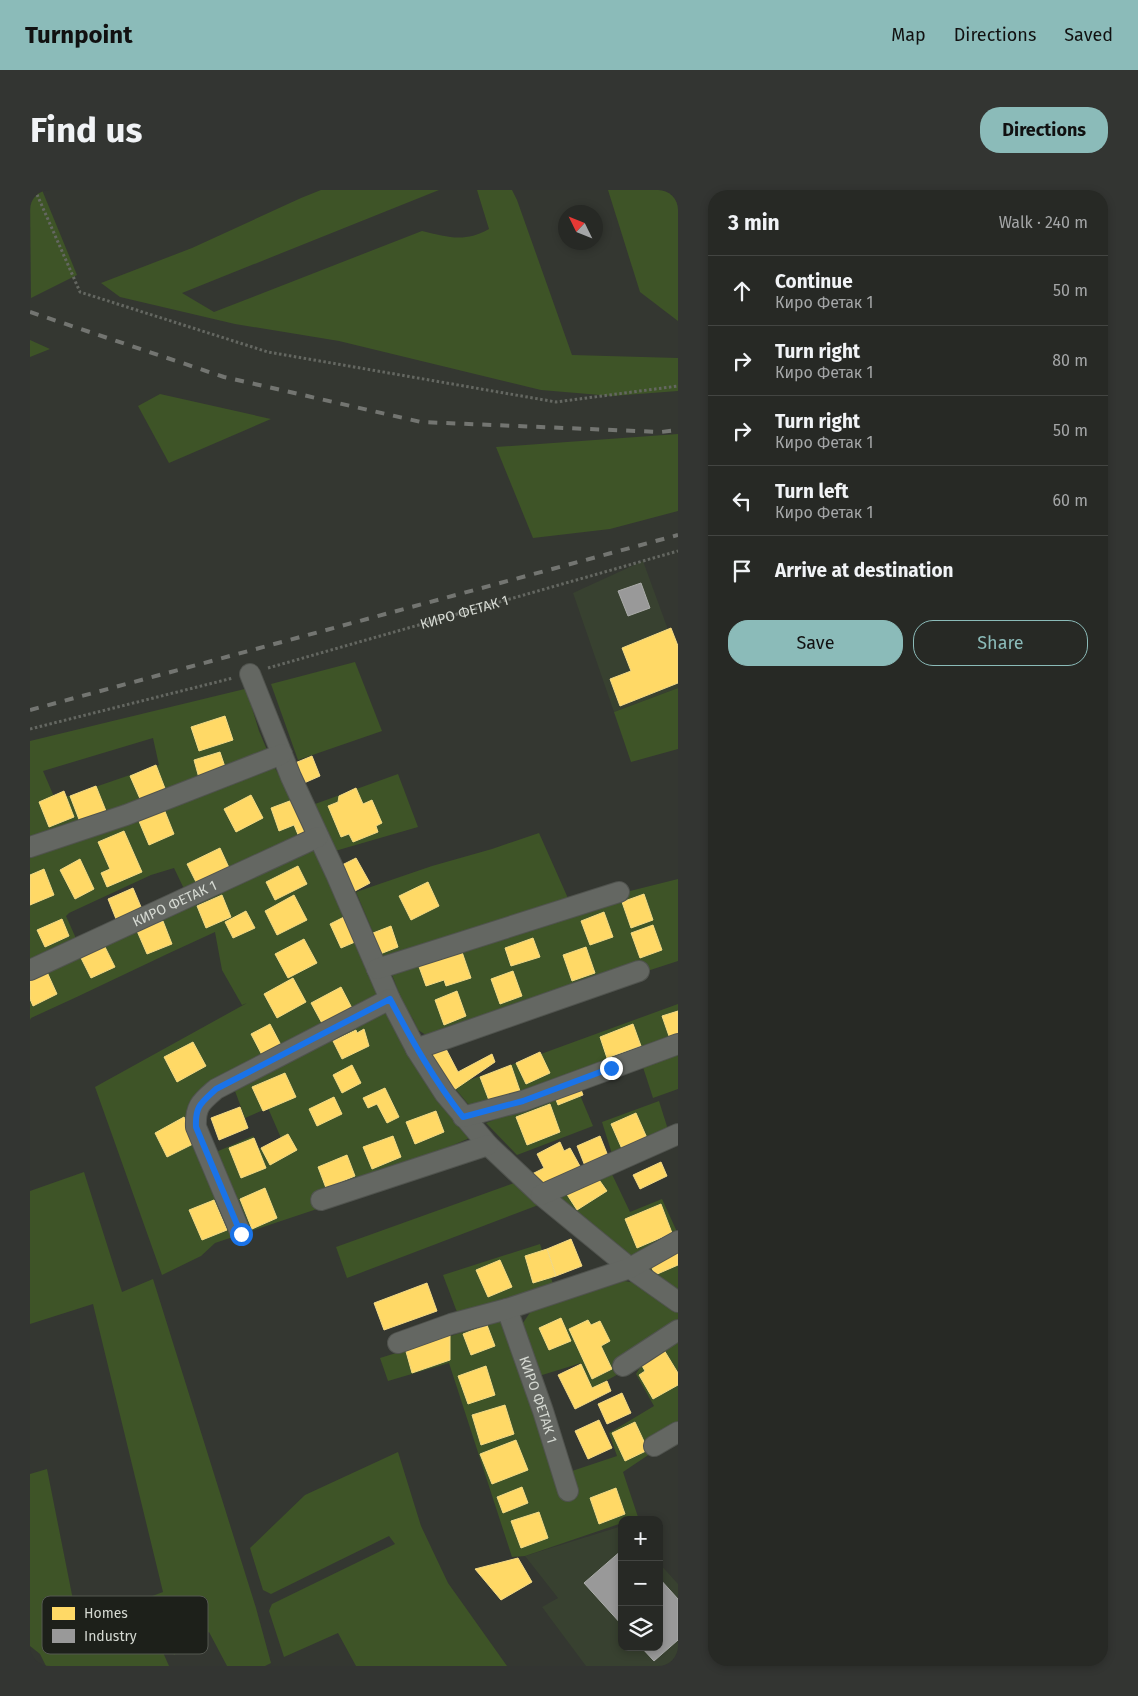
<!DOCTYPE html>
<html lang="en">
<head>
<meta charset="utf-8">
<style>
	:root { --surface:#272925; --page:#333532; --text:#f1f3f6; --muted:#a4a6a7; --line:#434542; --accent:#8bbbb9 }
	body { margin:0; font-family:"Fira Sans",sans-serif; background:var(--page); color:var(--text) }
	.controls { position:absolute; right:15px; bottom:15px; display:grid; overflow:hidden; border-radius:10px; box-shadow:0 2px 8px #0003 }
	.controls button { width:45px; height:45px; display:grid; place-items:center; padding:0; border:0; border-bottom:1px solid var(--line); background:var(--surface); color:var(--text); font:25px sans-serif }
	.compass { position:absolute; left:528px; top:15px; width:45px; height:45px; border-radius:50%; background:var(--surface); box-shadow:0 2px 8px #0003; rotate:313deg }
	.stop { position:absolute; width:15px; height:15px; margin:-11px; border:4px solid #1a73e8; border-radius:50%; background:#fff }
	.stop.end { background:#1a73e8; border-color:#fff; box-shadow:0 1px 5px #0008 }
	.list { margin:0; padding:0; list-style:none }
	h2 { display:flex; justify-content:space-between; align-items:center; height:65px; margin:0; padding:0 20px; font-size:21px }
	h2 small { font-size:16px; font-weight:400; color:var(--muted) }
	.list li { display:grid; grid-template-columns:32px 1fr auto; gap:15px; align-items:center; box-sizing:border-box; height:70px; padding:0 20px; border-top:1px solid var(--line) }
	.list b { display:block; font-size:19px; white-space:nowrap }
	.list p { margin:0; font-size:16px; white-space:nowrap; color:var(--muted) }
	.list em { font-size:16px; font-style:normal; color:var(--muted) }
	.actions { display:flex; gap:10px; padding:15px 20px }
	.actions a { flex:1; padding:11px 0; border:1px solid var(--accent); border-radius:20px; text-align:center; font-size:18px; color:var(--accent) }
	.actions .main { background:var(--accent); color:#111 }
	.icon { flex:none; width:28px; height:28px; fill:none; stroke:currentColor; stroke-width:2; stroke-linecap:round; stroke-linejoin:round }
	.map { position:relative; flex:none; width:648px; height:1476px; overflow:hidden; border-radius:20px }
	header { display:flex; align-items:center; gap:30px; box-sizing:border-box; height:70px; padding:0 25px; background:var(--accent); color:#111 }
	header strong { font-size:24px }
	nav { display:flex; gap:28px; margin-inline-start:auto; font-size:18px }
	.intro { display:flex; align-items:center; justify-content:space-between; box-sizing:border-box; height:120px; padding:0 30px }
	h1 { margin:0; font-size:35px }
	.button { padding:12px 22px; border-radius:20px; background:var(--accent); color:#111; font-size:18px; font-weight:700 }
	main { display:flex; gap:30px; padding:0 30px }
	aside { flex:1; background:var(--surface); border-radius:20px; box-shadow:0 2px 8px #0003 }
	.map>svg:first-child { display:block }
	.built { fill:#384130 }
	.green { fill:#3e5427; fill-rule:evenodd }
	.homes { fill:#ffd966; stroke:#f2d986 }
	.industry { fill:#999; stroke:#abacaa }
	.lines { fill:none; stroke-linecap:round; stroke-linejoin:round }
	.minor-casing { stroke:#50534e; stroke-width:22 }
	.path { stroke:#646761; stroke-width:3; stroke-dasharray:2.5 2.5; stroke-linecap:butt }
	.minor { stroke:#646762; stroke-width:20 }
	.rail { stroke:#737571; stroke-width:4; stroke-dasharray:9 9; stroke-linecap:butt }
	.route { stroke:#1a73e8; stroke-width:6 }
	.labels { text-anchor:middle; stroke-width:5; stroke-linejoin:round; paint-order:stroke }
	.street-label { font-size:14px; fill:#d5d9d2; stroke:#1d201a }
	.key { fill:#1d201a; stroke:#545851; stroke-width:1 }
	.key-label { font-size:14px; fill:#d5d9d2 }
</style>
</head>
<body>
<header>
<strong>Turnpoint</strong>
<nav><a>Map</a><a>Directions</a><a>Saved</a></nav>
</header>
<div class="intro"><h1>Find us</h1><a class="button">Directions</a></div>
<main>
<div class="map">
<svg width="648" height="1476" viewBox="0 0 648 1476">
	<rect width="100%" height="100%" fill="#343731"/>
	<!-- built -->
	<g class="built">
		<polygon points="613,371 648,467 648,498 584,522 543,403"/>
		<polygon points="592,1336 592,1457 629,1457 629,1373 648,1394 648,1476 556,1476 512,1417 528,1408 495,1366"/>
	</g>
	<!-- green -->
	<g class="green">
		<polygon points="0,0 12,0 47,85 1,108"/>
		<path d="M 291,0 L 409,0 L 152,103 L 184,122 L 392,41 C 418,47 434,53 459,39 L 447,0 L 482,0 L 487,10 L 542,165 L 648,168 L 648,201 L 582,206 L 511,200 L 309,151 L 205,134 L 90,107 L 71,93 L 162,58 L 271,8 Z"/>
		<polygon points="578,0 648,0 648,131 610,102"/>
		<polygon points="0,150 20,159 0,167"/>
		<polygon points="130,204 241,229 139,273 108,216"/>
		<polygon points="648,244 648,321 580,339 503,348 466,257"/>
		<polygon points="325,472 352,541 268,570 241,494"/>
		<path d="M 227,496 L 232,514 L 222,518 L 229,541 L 240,567 L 0,651 L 0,551 ZM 123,548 L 129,575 L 39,606 L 25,609 L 13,581 Z"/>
		<polygon points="648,498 648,559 601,572 584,522"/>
		<polygon points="243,575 270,620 280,643 157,705 144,678 121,685 39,723 36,726 48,753 0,776 0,661"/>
		<polygon points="368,584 388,637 305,661 285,614"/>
		<polygon points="509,643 541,715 507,718 353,766 326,702 402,676 462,659"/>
		<path d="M 285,655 L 356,809 L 159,912 L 192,1007 L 186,962 L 223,946 L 229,959 L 251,948 L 238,918 L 215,928 L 205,901 L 360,818 L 442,947 L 393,968 L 293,1017 L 185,1053 L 171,1066 L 132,1085 L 65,897 L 217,813 L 212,815 L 192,780 L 185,742 C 123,770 63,800 1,828 L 0,830 L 0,786 Z"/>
		<polygon points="648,689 648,771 608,784 472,821 396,845 388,840 383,829 373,814 361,782 592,703"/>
		<polygon points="648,814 648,851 444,921 423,896"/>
		<polygon points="648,859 648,899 623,908 612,874"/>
		<polygon points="547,898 563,936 487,965 456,933"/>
		<polygon points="629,911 640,946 583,967 572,932"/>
		<polygon points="579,978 600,1022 632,1009 648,1044 601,1067 527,1007"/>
		<polygon points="54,982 92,1102 123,1089 226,1418 241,1473 235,1476 197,1476 179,1442 144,1465 117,1408 133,1402 63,1114 0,1134 0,1001"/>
		<polygon points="484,993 511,1014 317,1088 306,1057"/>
		<polygon points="510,1054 526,1103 430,1130 413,1085"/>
		<polygon points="648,1056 648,1099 623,1084 615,1071"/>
		<polygon points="595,1091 605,1093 648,1121 648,1139 594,1181 561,1199 551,1173 509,1186 493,1133 501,1121"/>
		<polygon points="472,1130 533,1284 587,1266 579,1243 624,1216 606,1184 612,1174 648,1151 648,1245 593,1282 608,1327 601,1330 592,1330 592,1333 495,1366 482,1367 419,1173 358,1191 350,1168"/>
		<polygon points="368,1262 391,1336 418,1393 477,1476 326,1476 308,1443 254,1467 239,1421 242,1414 365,1354 359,1346 241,1404 233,1400 220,1358 275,1305"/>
		<polygon points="17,1279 47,1430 110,1410 139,1476 16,1476 10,1464 0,1456 0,1284"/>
	</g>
	<!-- homes -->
	<g class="homes">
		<polygon points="641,438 648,456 648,493 590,516 580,489 601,481 592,458"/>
		<polygon points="195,526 203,550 169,561 161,537"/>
		<polygon points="190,562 196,580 169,588 164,570"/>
		<polygon points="282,566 290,586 274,593 265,573"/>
		<polygon points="126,575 136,601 111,611 100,586"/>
		<polygon points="66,596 76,621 50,632 40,606"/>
		<polygon points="326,598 333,614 342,610 352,633 346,636 348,642 323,652 319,644 311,647 298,616 308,612 309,606"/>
		<polygon points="34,601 44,627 19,637 9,612"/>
		<polygon points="221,605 233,628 206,642 194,619"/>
		<polygon points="265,609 278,643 269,647 264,635 249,641 241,618"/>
		<polygon points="134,619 144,644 119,655 108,629"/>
		<polygon points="94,641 112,682 77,697 71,683 80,679 68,652"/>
		<polygon points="190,658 201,682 169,698 157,674"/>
		<polygon points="326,668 340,693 325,701 312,675"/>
		<polygon points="50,669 64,699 45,709 30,680"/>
		<polygon points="268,676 277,694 245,710 236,692"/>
		<polygon points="14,679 24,705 0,715 0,685"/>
		<polygon points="398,692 409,716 381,730 369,706"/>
		<polygon points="103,698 114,724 88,734 78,709"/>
		<polygon points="614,704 623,730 601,738 592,712"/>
		<polygon points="192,705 201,727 176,738 167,716"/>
		<polygon points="264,705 277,730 247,745 235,721"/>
		<polygon points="216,721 225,738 203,748 195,732"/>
		<polygon points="574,722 583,747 560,755 551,731"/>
		<polygon points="314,727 325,752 311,758 300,734"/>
		<polygon points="32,729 39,746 15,757 7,740"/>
		<polygon points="133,731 142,754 117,764 107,741"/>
		<polygon points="623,735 632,760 610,768 601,743"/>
		<polygon points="361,736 368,757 350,764 343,743"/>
		<polygon points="503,748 510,767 481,776 475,758"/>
		<polygon points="274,749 287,773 258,788 245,764"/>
		<polygon points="74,755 85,777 61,788 50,766"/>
		<polygon points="556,757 565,783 542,791 533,765"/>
		<polygon points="431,759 441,788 416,796 414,790 396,796 388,774"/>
		<polygon points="483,781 492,806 470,814 461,789"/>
		<polygon points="17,782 27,804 3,816 0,809 0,790"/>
		<polygon points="263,788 276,812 247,828 234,804"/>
		<polygon points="311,797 324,822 294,837 281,813"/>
		<polygon points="427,801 436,826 414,835 405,810"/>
		<polygon points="648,821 648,846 640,849 632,826"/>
		<polygon points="240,834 252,857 233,867 221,844"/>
		<polygon points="603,834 611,856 577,868 570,847"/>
		<polygon points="334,839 339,856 312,869 303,851 326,840 327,843"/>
		<polygon points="163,852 176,876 147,892 134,867"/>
		<polygon points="415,857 428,882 462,864 465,872 421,902 398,858"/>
		<polygon points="510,862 520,883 496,894 486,873"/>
		<polygon points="322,875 331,893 312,903 303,885"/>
		<polygon points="481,875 490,901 460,913 450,887"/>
		<polygon points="255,883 266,907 233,921 222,897"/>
		<polygon points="550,897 553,905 528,915 525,907"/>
		<polygon points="355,898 369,927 357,933 347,914 338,918 333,908"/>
		<polygon points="304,907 312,924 287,936 279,919"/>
		<polygon points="520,914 530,942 497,955 486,927"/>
		<polygon points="210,917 218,938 189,950 181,928"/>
		<polygon points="406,921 414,942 385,954 376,932"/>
		<polygon points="606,923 617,948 592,959 581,934"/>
		<polygon points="154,927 167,952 137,967 125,943"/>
		<polygon points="258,944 267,960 240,975 231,958"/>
		<polygon points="363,946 371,967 342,979 333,957"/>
		<polygon points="570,946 578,966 555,976 547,956"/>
		<polygon points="224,948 236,978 211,988 199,958"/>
		<polygon points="530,952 534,961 540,958 551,978 510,999 502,984 514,978 507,964"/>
		<polygon points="317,965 325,986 296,998 288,977"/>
		<polygon points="631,972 637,986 610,999 603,985"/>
		<polygon points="565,984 577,1001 547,1020 536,1003"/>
		<polygon points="235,998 247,1028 222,1039 210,1009"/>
		<polygon points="184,1010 197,1040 172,1050 159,1020"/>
		<polygon points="631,1014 642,1043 607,1058 595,1029"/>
		<polygon points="541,1049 552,1076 526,1086 517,1059"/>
		<polygon points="517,1059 526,1086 503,1093 495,1066"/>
		<polygon points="648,1059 648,1075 625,1085 619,1071"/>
		<polygon points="470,1070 482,1097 458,1107 446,1080"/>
		<polygon points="397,1093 407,1121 354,1140 344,1113"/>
		<polygon points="531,1128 541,1151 519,1160 509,1138"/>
		<polygon points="558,1130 561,1135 570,1131 580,1151 571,1156 582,1179 562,1189 539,1139"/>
		<polygon points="457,1135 465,1156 441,1165 433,1144"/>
		<polygon points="420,1143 420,1170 382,1183 375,1158"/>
		<polygon points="634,1160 648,1183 648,1195 623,1209 609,1185 615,1181 611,1174"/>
		<polygon points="551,1174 562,1198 577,1191 581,1201 545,1219 528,1185"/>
		<polygon points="456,1176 465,1205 438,1214 428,1186"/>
		<polygon points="592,1203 601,1223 577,1234 568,1214"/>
		<polygon points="475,1215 484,1244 451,1255 442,1225"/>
		<polygon points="569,1230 582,1258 558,1269 545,1241"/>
		<polygon points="605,1232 618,1260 595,1271 582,1243"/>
		<polygon points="486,1250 498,1280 462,1294 450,1264"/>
		<polygon points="492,1297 498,1313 473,1323 467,1307"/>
		<polygon points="586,1298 595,1324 569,1334 560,1308"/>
		<polygon points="509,1322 518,1348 491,1358 481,1331"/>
		<polygon points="488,1368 502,1392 471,1410 445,1379"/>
	</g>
	<!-- industry -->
	<g class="industry">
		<polygon points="611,393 620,418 598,426 588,401"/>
		<polygon points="592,1360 592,1435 554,1393"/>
		<polygon points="629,1388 648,1409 648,1450 624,1471 611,1457 629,1457"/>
	</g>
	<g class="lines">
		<!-- minor casing -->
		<g class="minor-casing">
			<g id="minor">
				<polyline points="220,484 261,587 306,684 360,809 386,859 415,904 458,955 511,1005 600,1078 648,1112"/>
				<polyline points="0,657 96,625 252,564"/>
				<polyline points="347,779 589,702"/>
				<path id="s2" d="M 0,780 L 288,647"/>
				<polyline points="386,859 609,781"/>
				<polyline points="433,927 493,911 648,854"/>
				<polyline points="511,1005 648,944"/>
				<polyline points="291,1010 458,955"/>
				<path d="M 211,1044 L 166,937 C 165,916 171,912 186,899 L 360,809"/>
				<path id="s3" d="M 477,1119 L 513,1221 L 538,1301"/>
				<polyline points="368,1153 421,1134 477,1119 600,1078 648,1051"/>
				<polyline points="593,1176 648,1140"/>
				<polyline points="624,1256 648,1242"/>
			</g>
		</g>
		<!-- path -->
		<g class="path">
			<polyline points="5,0 50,102 238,162 526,212 648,196"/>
			<path id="s1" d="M 238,478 L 648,361"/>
			<polyline points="0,539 203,488"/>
		</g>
		<!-- minor -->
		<use href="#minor" class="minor"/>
		<!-- rail -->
		<g class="rail">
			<polyline points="0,122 194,187 391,232 631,242 648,240"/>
			<polyline points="0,520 648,345"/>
		</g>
	</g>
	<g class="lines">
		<!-- route -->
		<path class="route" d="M 211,1044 L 166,937 C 165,916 171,913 186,899 L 360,809 C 382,851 404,890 433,927 L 493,911 L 581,878"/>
	</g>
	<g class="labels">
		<!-- street labels -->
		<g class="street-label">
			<text dy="5" stroke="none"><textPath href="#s1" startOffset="204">КИРО ФЕТАК 1</textPath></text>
			<text dy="5" stroke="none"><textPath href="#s2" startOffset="159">КИРО ФЕТАК 1</textPath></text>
			<text dy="5" stroke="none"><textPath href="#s3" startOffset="96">КИРО ФЕТАК 1</textPath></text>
		</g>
	</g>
	<!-- legend -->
	<rect x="12" y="1406" width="166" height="58" rx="8" class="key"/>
	<rect x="22" y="1417" width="23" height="13" fill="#ffd966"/>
	<rect x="22" y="1439" width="23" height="14" fill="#999"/>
	<g class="key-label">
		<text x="54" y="1428">Homes</text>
		<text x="54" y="1451">Industry</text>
	</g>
</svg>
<div class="controls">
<button>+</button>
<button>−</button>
<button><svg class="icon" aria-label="layers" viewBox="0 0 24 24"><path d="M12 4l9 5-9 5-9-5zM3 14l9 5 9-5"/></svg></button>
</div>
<svg class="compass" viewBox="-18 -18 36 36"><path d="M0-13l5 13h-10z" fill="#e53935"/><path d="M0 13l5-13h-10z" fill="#a4a6a7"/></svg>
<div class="stop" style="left:211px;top:1044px"></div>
<div class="stop end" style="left:581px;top:878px"></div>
</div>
<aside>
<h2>3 min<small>Walk · 240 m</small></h2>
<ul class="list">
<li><svg class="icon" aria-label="ahead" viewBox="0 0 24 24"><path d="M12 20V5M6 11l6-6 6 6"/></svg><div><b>Continue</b><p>Киро Фетак 1</p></div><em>50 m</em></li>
<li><svg class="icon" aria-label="right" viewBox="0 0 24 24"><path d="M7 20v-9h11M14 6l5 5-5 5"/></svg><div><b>Turn right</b><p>Киро Фетак 1</p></div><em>80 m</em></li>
<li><svg class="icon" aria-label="right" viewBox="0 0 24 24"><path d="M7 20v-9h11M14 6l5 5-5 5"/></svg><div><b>Turn right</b><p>Киро Фетак 1</p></div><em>50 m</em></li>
<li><svg class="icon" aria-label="left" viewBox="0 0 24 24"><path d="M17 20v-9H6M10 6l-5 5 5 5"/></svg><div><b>Turn left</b><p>Киро Фетак 1</p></div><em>60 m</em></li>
<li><svg class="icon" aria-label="arrive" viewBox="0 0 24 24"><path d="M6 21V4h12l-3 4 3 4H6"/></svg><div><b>Arrive at destination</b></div></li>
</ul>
<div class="actions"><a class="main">Save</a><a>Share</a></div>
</aside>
</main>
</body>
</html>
